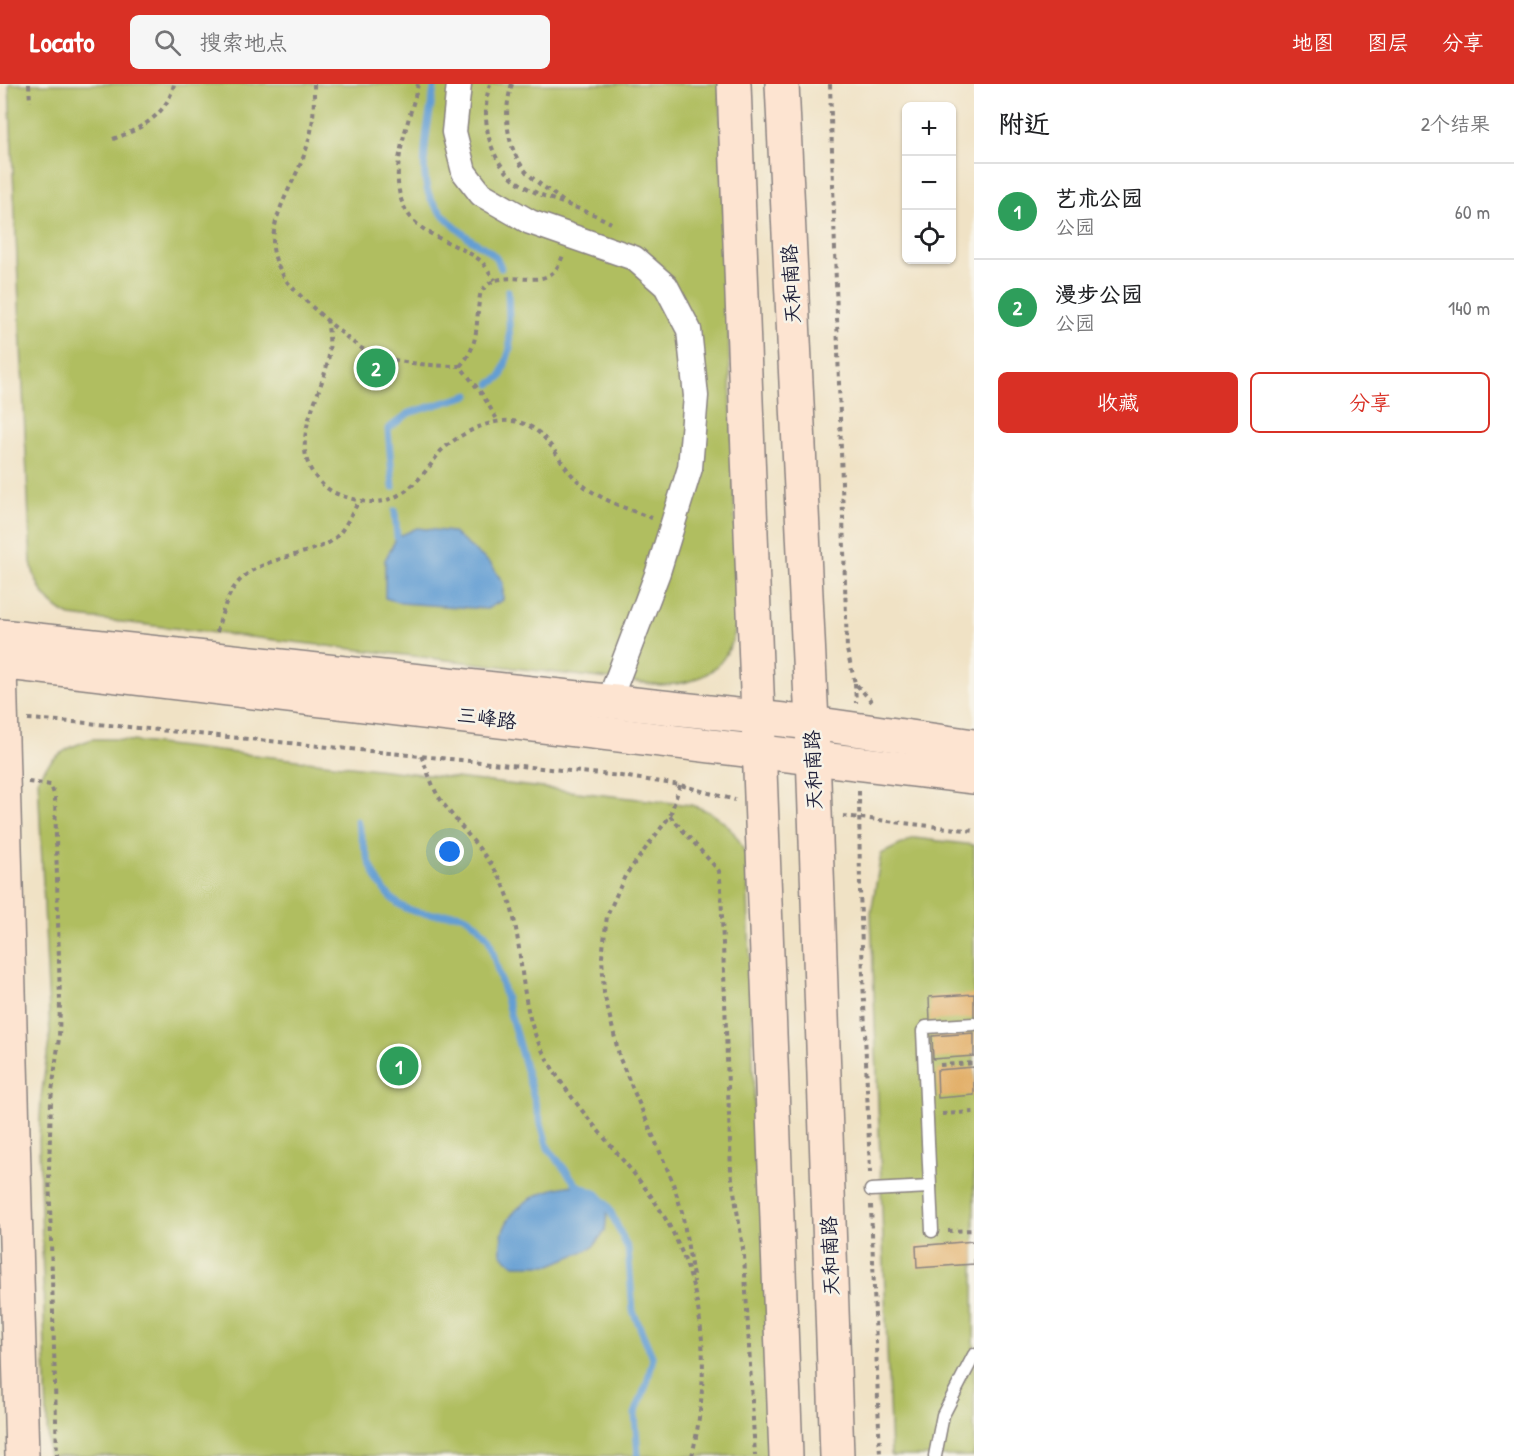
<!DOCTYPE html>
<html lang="zh">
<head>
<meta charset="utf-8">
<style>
	:root { --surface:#fff; --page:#f6f6f6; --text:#202124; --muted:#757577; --line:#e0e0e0; --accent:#d93025 }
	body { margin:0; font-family:"Patrick Hand","LXGW WenKai TC",sans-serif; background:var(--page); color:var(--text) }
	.controls { position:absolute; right:18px; top:18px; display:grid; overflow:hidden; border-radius:9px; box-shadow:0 2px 4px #0004 }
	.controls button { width:54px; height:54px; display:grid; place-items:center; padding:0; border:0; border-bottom:2px solid var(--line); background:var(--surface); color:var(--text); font:30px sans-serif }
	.you { position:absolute; left:450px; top:768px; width:21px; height:21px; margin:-15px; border:4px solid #fff; border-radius:50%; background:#1a73e8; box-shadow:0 0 0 9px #1a73e833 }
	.badge { display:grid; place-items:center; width:39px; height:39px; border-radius:50%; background:var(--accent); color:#fff; font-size:20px; font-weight:700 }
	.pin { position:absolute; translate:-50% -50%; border:3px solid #fff; box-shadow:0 2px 6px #0006 }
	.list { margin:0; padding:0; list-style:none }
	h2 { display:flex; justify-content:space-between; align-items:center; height:78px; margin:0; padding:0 24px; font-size:26px }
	h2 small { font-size:20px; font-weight:400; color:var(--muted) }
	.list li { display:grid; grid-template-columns:39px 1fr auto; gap:18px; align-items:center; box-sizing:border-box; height:96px; padding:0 24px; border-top:2px solid var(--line) }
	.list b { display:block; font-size:22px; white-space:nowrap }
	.list p { margin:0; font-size:20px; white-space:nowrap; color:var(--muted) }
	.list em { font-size:20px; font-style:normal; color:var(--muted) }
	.actions { display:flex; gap:12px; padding:18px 24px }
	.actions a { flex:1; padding:14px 0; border:2px solid var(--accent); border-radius:9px; text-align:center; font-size:21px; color:var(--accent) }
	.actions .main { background:var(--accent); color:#fff }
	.icon { flex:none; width:33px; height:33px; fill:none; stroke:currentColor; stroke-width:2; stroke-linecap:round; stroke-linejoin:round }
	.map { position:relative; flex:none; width:974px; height:1372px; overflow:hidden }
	header { display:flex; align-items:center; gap:36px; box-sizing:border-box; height:84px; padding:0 30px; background:var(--accent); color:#fff }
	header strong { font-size:28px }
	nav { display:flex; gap:33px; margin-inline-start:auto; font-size:21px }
	.search { width:420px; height:54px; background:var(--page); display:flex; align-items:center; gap:15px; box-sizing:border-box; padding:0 21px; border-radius:9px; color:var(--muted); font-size:22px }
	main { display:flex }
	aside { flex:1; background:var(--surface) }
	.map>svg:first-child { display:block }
	.green { fill:#b0be61; stroke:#69704e; stroke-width:1.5 }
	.water { fill:#649ed3; stroke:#436087; stroke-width:1.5 }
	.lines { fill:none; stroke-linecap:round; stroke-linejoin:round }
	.stream { stroke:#649ed3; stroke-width:7 }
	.building { fill:#e2ad65 }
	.lane-casing { stroke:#898280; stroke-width:15 }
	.street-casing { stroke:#898280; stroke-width:27 }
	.secondary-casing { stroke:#898280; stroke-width:36 }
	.path { stroke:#898280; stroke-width:4; stroke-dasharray:4.5 4.5; stroke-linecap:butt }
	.lane { stroke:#fff; stroke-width:12 }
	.street { stroke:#fff; stroke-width:24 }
	.secondary { stroke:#fde4d1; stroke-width:33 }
	.labels { text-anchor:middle; stroke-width:5; stroke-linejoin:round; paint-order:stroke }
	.street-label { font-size:20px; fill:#22223b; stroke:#f7f3e8 }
</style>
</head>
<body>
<header>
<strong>Locato</strong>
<div class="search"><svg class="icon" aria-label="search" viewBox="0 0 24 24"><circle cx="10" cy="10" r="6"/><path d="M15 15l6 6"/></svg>搜索地点</div>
<nav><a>地图</a><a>图层</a><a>分享</a></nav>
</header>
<main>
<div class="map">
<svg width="974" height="1372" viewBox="0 0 974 1372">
	<rect width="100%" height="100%" fill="#f7f3e8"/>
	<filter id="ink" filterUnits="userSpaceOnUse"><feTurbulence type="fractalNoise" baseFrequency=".0167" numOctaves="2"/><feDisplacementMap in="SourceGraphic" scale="12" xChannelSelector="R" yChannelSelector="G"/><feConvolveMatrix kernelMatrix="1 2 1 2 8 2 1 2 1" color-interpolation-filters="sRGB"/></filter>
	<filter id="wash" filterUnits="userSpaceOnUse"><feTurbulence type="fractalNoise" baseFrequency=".008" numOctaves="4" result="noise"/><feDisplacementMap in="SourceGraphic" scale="24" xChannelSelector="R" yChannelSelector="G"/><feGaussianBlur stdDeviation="1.35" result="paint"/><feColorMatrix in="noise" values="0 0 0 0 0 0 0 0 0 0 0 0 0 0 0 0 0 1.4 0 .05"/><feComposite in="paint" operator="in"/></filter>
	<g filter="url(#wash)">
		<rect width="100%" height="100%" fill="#f0e2c5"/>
		<!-- green -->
		<g class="green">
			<path d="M 9,0 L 720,0 L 738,521 C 737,573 713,600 661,601 L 70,532 C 48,522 36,502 31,479 Z"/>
			<path d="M 93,655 L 114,655 L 691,721 C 720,729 738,747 747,775 L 756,1081 L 771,1163 L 779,1372 L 48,1372 L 39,1057 L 41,1014 L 50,950 L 38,694 C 51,672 69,662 93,655 Z"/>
			<polygon points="914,754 974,761 974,1372 891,1372 871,829 881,770"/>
		</g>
		<!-- water -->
		<g class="water">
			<polygon points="417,444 452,448 491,480 503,499 503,516 487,525 401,519 385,514 385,476 397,453"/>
			<path d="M 577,1101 L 597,1110 L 608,1122 L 605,1147 L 592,1164 L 551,1181 L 514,1181 L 501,1170 C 497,1126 538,1104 577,1101 Z"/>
		</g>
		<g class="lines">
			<!-- stream -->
			<g class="stream">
				<path d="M 435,0 C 430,28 415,94 433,118 C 441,130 457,145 469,154 C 481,163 497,168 501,184"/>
				<polyline points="490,300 501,293 510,265 508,207"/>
				<polyline points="393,403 388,345 409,329 469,311"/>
				<polyline points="395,427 397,453"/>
				<path d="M 357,737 C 366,770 377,819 417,828 C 456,837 458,815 489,855 L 548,1064 L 577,1101 L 597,1110 L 608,1122 L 628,1165 L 633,1227 L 653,1274 L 647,1299 L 635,1330 L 638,1372"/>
			</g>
		</g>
		<g id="blocks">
			<!-- building -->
			<g class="building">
				<polygon points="974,910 974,934 930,937 929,913"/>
				<polygon points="974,949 974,972 933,975 932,952"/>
				<polygon points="974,983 974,1011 938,1014 937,986"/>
				<polygon points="974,1157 974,1180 917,1184 916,1162"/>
			</g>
		</g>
	</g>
	<g filter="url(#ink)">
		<use href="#blocks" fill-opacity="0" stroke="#898280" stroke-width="1.5"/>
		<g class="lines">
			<!-- lane casing -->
			<g class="lane-casing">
				<g id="lane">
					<polyline points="871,1106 930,1103"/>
					<polyline points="932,1147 923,947 926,943 974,940"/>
					<polyline points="935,1372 943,1331 974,1271"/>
				</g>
			</g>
			<!-- street casing -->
			<g class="street-casing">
				<polyline id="street" points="459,0 454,48 464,88 481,110 530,138 634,174 666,202 689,246 696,312 690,384 658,488 609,617"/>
			</g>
			<!-- secondary casing -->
			<g class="secondary-casing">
				<g id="secondary">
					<polyline points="734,0 786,1372"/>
					<polyline points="782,0 812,639 837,1372"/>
					<polyline points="0,552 812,639 974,662"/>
					<polyline points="0,578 974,693"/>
					<polyline points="0,585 22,1372"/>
				</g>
			</g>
			<!-- path -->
			<g class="path">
				<polyline points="29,0 30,18"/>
				<path d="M 314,0 C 314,20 314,40 308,59 C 299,93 274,122 273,158 C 272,171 279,185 286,196 C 294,208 349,257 361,264 C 389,279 429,282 460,282 L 482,310 L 498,337"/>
				<path d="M 418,0 C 408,47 373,115 428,148 C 444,158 466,165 481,177 C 486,182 490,190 495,196"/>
				<path d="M 490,0 C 485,15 485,34 488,50 C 503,116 561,111 611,139"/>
				<path d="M 512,0 C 503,27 506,62 524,85 C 534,98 552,108 564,118"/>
				<polyline points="830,0 847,566 855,599 873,619"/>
				<path d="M 113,55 C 141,45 167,31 174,0"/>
				<path d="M 327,235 C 329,247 330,259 329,271 C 323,313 283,361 321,399 C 332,410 342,412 357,416 C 389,424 410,407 429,383 C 434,377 438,369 443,365 C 461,349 494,332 518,338 C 546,344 555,372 572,391 C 592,413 624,424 652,434"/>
				<path d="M 460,282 C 482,259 474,236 481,207 C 485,203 491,197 496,196 C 525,189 551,208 563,171"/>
				<path d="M 217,548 C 229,499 241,485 291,472 C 304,468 318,465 330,458 C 343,450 351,430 359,417"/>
				<polyline points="855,599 856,619"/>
				<polyline points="28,635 88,639 621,692 680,701 735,716"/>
				<path d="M 421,672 C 427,685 431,699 437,710 C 455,739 491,773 504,802 C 526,854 516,916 542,966 C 568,1016 608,1056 642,1100 C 705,1180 714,1276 692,1372"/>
				<polyline points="28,698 51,701 55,713 60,919 59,954 51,1016 49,1086 57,1372"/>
				<polyline points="680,701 670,732 625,792 607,832 602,873 604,909 620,975 672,1096 682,1128 694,1198"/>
				<polyline points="859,707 860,806 870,1089"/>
				<polyline points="670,732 719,787 721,804 731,1088 744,1171 755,1372"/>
				<polyline points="843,732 974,747"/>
				<polyline points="940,981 974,979"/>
				<polyline points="942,1030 974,1028"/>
				<polyline points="871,1121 880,1372"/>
				<polyline points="948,1147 974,1146"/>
			</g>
			<!-- lane -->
			<use href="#lane" class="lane"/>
			<!-- street -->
			<use href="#street" class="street"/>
			<!-- secondary -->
			<use href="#secondary" class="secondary"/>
		</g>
	</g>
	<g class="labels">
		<!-- street labels -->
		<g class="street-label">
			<text transform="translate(791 200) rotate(-93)" y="7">天和南路</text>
			<text transform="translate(487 634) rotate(7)" y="7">三峰路</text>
			<text transform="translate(813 686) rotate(-92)" y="7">天和南路</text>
			<text transform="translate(830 1172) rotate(-92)" y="7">天和南路</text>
		</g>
	</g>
</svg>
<div class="controls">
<button>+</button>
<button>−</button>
<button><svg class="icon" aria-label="locate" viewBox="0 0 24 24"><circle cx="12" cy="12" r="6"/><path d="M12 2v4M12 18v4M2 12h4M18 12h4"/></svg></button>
</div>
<div class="you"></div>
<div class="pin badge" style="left:399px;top:982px;background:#2e9e5b">1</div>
<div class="pin badge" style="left:376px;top:284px;background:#2e9e5b">2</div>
</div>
<aside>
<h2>附近<small>2个结果</small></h2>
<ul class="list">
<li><span class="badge" style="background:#2e9e5b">1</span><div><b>艺术公园</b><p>公园</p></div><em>60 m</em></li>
<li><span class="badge" style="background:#2e9e5b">2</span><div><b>漫步公园</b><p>公园</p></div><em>140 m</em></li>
</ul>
<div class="actions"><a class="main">收藏</a><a>分享</a></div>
</aside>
</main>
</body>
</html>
